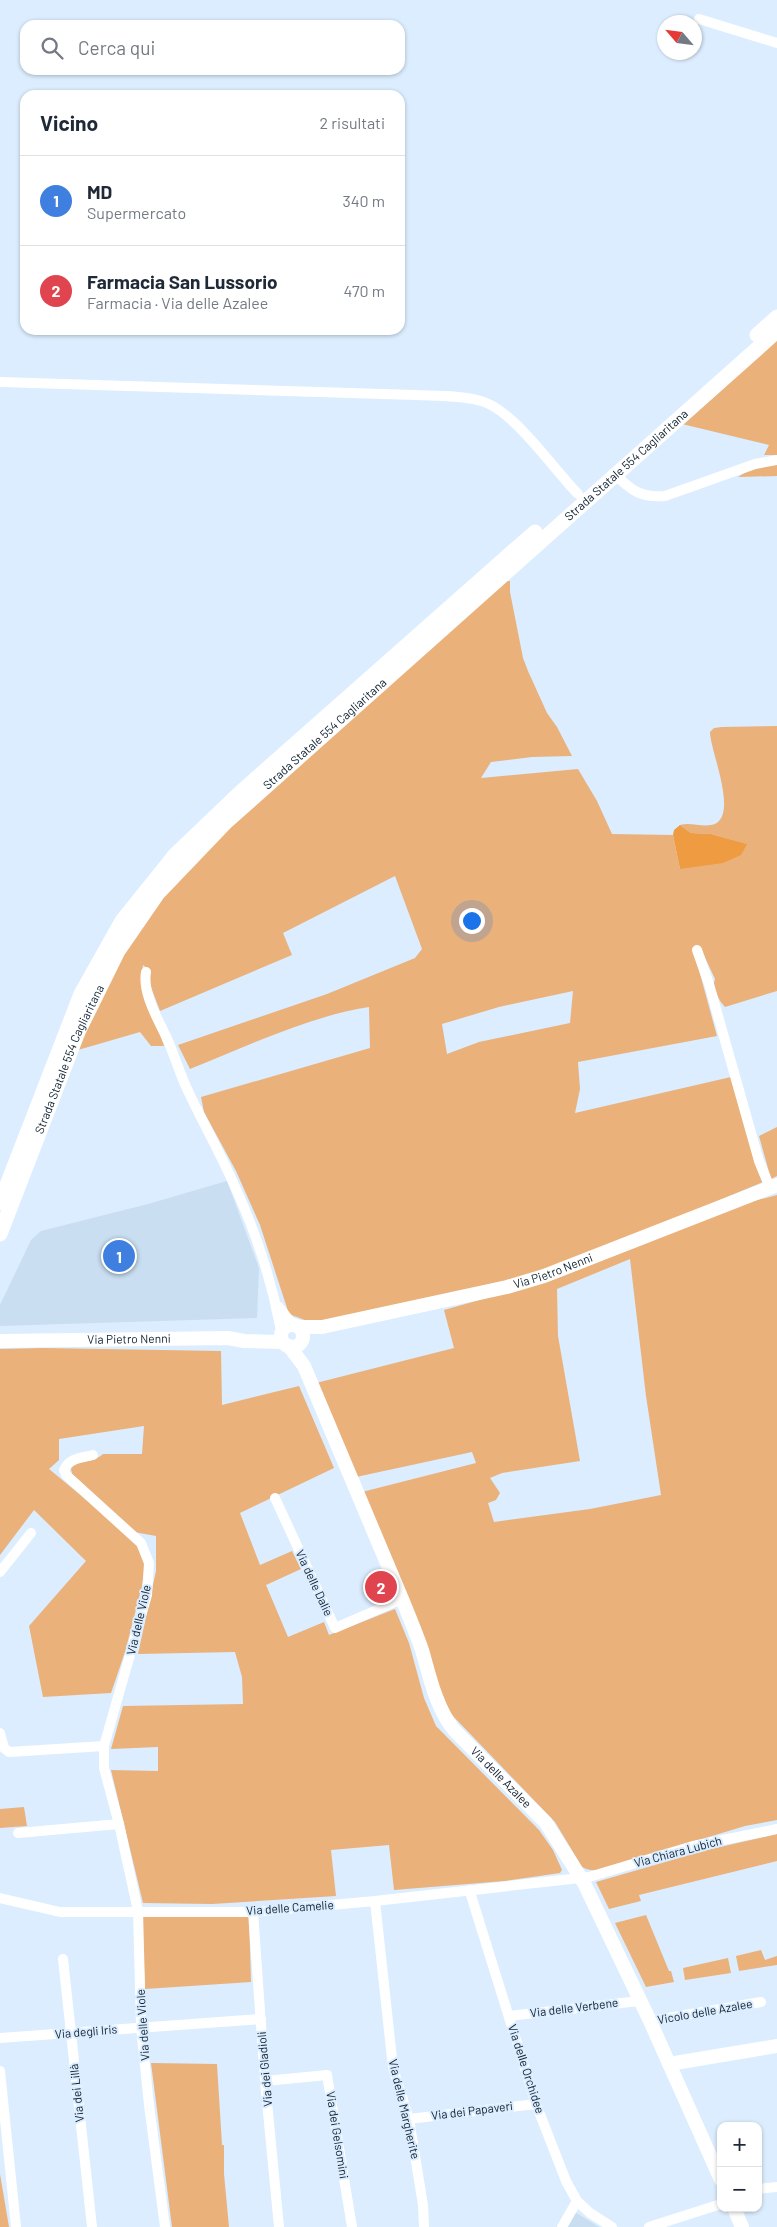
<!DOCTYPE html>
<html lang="it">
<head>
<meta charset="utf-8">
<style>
	:root { --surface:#fff; --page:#f2f2f3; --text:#1f2937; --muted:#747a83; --line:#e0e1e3; --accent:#8f5610 }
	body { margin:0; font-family:Barlow,sans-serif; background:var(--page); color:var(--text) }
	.controls { position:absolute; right:15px; bottom:15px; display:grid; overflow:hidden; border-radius:10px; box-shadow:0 1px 4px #0004 }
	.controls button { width:45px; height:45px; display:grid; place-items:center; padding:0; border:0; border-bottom:1px solid var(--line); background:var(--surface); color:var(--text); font:25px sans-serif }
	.compass { position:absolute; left:657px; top:15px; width:45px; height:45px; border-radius:50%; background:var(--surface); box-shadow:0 1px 4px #0004; rotate:298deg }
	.you { position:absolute; left:471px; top:920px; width:18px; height:18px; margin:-12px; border:4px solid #fff; border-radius:50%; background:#1a73e8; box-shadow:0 0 0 8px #1a73e833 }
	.badge { display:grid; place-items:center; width:32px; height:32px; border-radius:50%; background:var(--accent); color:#fff; font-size:16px; font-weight:700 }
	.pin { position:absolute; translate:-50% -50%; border:2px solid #fff; box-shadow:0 1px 5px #0006 }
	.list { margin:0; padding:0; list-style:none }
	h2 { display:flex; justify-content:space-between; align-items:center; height:65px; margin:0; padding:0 20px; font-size:21px }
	h2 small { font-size:16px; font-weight:400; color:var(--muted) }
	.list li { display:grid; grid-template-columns:32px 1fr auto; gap:15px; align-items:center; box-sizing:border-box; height:90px; padding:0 20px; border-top:1px solid var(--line) }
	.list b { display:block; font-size:19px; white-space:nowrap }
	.list p { margin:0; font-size:16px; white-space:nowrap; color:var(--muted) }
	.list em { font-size:16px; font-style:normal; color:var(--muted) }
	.icon { flex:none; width:28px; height:28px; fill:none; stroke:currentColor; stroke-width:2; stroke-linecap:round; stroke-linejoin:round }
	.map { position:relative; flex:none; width:777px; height:2227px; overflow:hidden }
	.search { position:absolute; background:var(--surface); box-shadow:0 1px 4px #0004; left:20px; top:20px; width:385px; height:55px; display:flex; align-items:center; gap:12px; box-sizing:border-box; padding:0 18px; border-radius:15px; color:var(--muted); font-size:19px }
	.panel { position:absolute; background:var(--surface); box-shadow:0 1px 4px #0004; left:20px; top:90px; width:385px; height:245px; border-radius:15px }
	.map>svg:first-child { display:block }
	.built { fill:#c9def1 }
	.green { fill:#eab17b; fill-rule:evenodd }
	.forest { fill:#ee9b42 }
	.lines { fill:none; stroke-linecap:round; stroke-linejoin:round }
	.street { stroke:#fff; stroke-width:10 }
	.secondary { stroke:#fff; stroke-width:14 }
	.primary { stroke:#fff; stroke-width:15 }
	.labels { text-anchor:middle; stroke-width:4; stroke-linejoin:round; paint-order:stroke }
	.street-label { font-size:12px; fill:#0f2130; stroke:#dbedfe }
</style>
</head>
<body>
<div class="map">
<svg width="777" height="2227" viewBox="0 0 777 2227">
	<rect width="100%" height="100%" fill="#dbedfe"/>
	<!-- built -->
	<g class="built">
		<polygon points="227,1181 259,1268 257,1318 0,1326 0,1305 31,1240 41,1231 148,1204"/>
		<polygon points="575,2212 599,2227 567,2227"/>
	</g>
	<!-- green -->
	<g class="green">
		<polygon points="777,339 777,455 764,455 769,445 682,424"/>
		<polygon points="777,462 777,476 738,477 752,468"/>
		<path d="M 505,581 L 510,581 L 510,592 L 523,658 L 528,671 L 547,713 L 557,727 L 572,756 L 532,757 L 491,762 L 481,778 L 578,769 L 597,801 L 612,834 L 673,835 L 680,869 L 746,844 L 711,834 L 691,833 L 680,825 C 690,822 701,827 711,825 C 741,820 710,751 710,732 L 714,728 L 722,727 L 777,726 L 777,991 L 725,1007 L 720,1001 L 713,986 L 715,979 L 701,949 L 696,959 L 717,1036 L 578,1062 L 580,1089 L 575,1113 L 731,1077 L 763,1182 L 600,1250 L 519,1278 L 321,1322 L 310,1322 L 289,1314 L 260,1225 L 236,1171 L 204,1112 L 201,1097 L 370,1048 L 369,1007 C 310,1016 245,1047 190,1069 L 178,1045 L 327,994 L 415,958 L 422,949 L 395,876 L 283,933 L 292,955 L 160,1011 L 148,979 L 149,970 L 143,965 L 141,978 L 164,1046 L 151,1046 L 140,1032 L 78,1050 L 96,1000 L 146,918 L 193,861 ZM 573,991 L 570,1023 L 479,1042 L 447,1054 L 442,1024 L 499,1007 Z"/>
		<polygon points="777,1127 777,1176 771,1179 759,1136"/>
		<path d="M 777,1195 L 777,1820 L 745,1826 L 603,1869 C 594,1871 590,1871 582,1867 L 555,1822 L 450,1713 L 362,1492 L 476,1463 L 472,1452 L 356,1477 L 316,1383 L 454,1348 L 444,1310 L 555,1279 L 750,1202 ZM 630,1259 L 646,1396 L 661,1495 L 590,1509 L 494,1522 L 488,1503 L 496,1500 L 500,1493 L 490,1478 L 502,1473 L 580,1461 L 558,1336 L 557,1289 Z"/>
		<path d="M 43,1348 L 221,1351 L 222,1405 L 299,1386 L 334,1468 L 240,1513 L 260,1565 L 292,1551 L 301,1569 L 266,1585 L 288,1637 L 324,1622 L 329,1635 L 395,1609 L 409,1643 L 424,1698 L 436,1726 L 539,1830 L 553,1850 L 562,1870 L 560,1873 L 505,1881 L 394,1890 L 389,1845 L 331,1850 L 336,1896 L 212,1904 L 143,1903 L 111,1770 L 158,1771 L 158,1747 L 111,1749 L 123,1706 L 243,1704 L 242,1677 L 235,1652 L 138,1654 L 156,1571 L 156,1536 L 134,1532 L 72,1474 L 71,1468 C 80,1459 92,1464 103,1454 L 142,1454 L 144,1426 L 59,1439 L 59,1460 L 49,1469 L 130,1536 L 136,1542 L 145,1566 L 142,1586 L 125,1652 L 111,1693 L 43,1697 L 29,1626 L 86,1561 L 34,1510 L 0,1555 L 0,1349 Z"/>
		<polygon points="24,1807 27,1826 0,1828 0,1809"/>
		<polygon points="777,1834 777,1861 639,1895 641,1901 609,1909 596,1882 707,1850"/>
		<polygon points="646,1915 669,1971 671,1971 674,1982 646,1987 615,1923"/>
		<polygon points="142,1917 249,1917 251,1982 145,1989"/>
		<polygon points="761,1950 765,1960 777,1956 777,1965 739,1971 736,1956"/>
		<polygon points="728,1958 731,1973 685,1980 683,1968"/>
		<polygon points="151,2063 217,2064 222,2145 224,2145 224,2174 229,2227 172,2227"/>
		<polygon points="0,2174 9,2227 0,2227"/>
	</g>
	<!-- forest -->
	<polygon class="forest" points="680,825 691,833 711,834 747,844 741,855 723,863 680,869 673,835 674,830"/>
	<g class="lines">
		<!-- street -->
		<g class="street">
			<polyline points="699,19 777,43"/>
			<path d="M 0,382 L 415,395 C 436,396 461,395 481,401 C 513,409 554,470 578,494"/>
			<path d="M 615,474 C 631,491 642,498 665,496 L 755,464 L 777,460"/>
			<polyline points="697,950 709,984 759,1161 770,1188"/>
			<path d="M 146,972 C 142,995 160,1022 169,1043 C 176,1060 181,1077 189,1093 C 204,1125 222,1156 236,1189 C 256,1233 271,1278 280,1326 L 283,1330"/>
			<polyline points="279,1307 293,1325"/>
			<path d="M 93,1455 C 81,1458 69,1458 64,1470 L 66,1475 L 141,1543 L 149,1563 L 147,1595 L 104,1746 L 104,1768 L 119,1824 L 138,1911 L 141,2027 L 149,2105 L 165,2227"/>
			<polyline points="275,1498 335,1628 402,1599"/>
			<polyline points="0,1572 31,1533"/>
			<polyline points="0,1733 4,1748 9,1752 104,1746"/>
			<polyline points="18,1833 119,1824"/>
			<polyline points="470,1892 536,2104 566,2181 577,2201 590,2213 612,2227"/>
			<polyline points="0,1898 60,1912 253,1912 375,1901 589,1877 693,1846 777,1829"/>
			<polyline points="375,1901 393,2068 409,2119 423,2205 424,2227"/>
			<polyline points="253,1912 265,2081 279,2227"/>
			<polyline points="63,1959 92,2227"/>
			<polyline points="509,2016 639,2001"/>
			<polyline points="650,2021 761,2002"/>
			<polyline points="0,2038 261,2019"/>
			<polyline points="0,2071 16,2227"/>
			<polyline points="265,2081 327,2075 352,2227"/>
			<polyline points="409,2119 536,2104"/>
			<polyline points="758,2189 777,2187"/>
			<polyline points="562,2227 577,2201"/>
			<polyline points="649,2227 721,2204"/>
		</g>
		<!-- secondary -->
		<g class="secondary">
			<circle cx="292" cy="1336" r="11"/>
			<path id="s1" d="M 298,1327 L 322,1327 L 507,1287 L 544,1276 L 777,1185"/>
			<path id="s2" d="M 0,1341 L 228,1338 L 244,1341 L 283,1342"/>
			<path id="s3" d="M 289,1346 L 304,1366 L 402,1599 C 409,1616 416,1633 422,1650 C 430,1678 436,1707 454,1730 L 546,1823 L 584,1883 L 650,2021 L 721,2180"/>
			<polyline points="669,2064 777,2046"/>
			<polyline points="734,2208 742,2227"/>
		</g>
		<!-- primary -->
		<g class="primary">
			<polyline points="757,335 777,317"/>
			<polyline points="0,1203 81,994 122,921 175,855 243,790 535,532"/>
			<path id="s4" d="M 0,1234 L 78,1032 L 118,951 L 158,893 L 225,823 L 777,331"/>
		</g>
	</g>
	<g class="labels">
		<!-- street labels -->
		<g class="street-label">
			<text dy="4" stroke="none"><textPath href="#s4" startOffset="1012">Strada Statale 554 Cagliaritana</textPath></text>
			<text dy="4" stroke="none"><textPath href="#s4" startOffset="608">Strada Statale 554 Cagliaritana</textPath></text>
			<text dy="4" stroke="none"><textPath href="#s4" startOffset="188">Strada Statale 554 Cagliaritana</textPath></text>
			<text dy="4" stroke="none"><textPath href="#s1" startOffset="262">Via Pietro Nenni</textPath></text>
			<text dy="4" stroke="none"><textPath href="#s2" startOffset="129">Via Pietro Nenni</textPath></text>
			<text transform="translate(314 1583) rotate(65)" y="4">Via delle Dalie</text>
			<text transform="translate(139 1620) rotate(-77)" y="4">Via delle Viole</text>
			<text dy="4" stroke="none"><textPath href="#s3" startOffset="486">Via delle Azalee</textPath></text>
			<text transform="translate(678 1852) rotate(-15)" y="4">Via Chiara Lubich</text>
			<text transform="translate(290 1908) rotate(-4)" y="4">Via delle Camelie</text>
			<text transform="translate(574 2008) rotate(-7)" y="4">Via delle Verbene</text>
			<text transform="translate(705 2012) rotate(-10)" y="4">Vicolo delle Azalee</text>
			<text transform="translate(143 2025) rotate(-94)" y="4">Via delle Viole</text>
			<text transform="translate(86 2032) rotate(-5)" y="4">Via degli Iris</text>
			<text transform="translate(265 2069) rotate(-95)" y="4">Via dei Gladioli</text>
			<text transform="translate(526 2069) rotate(72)" y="4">Via delle Orchidee</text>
			<text transform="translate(77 2093) rotate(-96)" y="4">Via dei Lillà</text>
			<text transform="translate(404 2109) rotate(77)" y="4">Via delle Margherite</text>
			<text transform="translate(472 2111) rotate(-7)" y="4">Via dei Papaveri</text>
			<text transform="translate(337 2135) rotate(81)" y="4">Via dei Gelsomini</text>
		</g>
	</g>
</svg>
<div class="controls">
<button>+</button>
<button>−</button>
</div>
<svg class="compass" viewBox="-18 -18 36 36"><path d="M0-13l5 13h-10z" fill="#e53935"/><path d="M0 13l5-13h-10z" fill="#747a83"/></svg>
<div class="you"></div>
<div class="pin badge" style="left:119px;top:1256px;background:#3f7fe0">1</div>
<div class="pin badge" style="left:381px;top:1587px;background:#e0444e">2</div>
<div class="search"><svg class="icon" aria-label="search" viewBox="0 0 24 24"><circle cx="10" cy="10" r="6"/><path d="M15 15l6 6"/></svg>Cerca qui</div>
<section class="panel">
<h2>Vicino<small>2 risultati</small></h2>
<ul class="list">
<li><span class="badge" style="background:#3f7fe0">1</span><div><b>MD</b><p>Supermercato</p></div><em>340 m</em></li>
<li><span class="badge" style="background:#e0444e">2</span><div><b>Farmacia San Lussorio</b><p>Farmacia · Via delle Azalee</p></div><em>470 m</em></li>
</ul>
</section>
</div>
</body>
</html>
